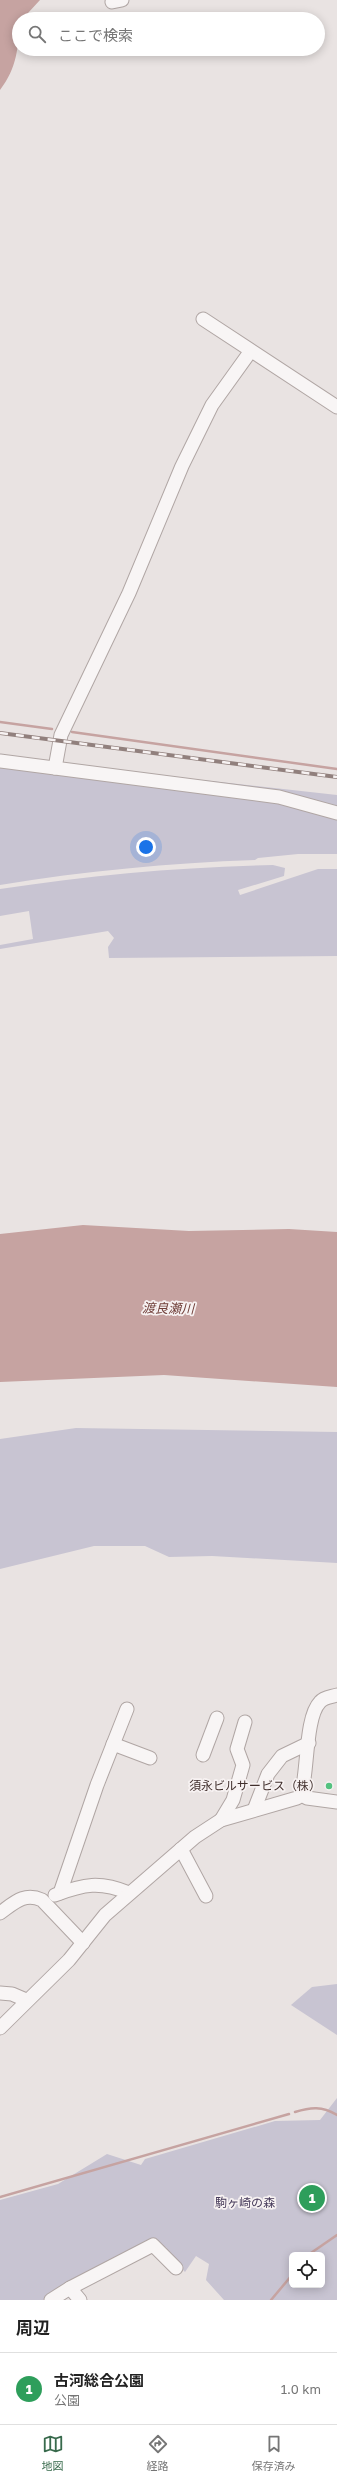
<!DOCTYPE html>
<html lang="ja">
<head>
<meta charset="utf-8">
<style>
	:root { --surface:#fff; --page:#f2f2f2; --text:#222; --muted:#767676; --line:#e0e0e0; --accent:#386a4c }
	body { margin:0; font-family:"Golos Text","Noto Sans JP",sans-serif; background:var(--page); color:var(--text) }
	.controls { position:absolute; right:12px; bottom:12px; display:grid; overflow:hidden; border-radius:6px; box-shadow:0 2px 10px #0003 }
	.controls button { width:36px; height:36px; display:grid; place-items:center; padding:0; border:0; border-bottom:1px solid var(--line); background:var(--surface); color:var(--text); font:20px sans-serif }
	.you { position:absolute; left:146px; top:847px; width:14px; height:14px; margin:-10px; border:3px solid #fff; border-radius:50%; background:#1a73e8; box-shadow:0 0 0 6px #1a73e833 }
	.badge { display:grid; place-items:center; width:26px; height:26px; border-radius:50%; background:var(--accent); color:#fff; font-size:13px; font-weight:700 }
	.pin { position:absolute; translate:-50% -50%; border:2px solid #fff; box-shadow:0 1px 4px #0006 }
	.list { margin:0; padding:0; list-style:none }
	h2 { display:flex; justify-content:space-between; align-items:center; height:52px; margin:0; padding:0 16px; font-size:17px }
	h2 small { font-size:13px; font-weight:400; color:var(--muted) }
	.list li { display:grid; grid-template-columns:26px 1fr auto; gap:12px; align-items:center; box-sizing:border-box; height:72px; padding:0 16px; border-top:1px solid var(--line) }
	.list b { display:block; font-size:15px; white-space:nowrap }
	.list p { margin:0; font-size:13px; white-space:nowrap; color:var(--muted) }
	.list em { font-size:13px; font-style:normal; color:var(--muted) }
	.icon { flex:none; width:22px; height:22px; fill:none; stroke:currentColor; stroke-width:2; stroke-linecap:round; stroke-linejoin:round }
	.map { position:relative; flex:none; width:337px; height:2300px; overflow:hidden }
	.search { position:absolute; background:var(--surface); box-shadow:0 2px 10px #0003; left:12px; right:12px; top:12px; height:44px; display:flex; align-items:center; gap:10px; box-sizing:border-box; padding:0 14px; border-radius:22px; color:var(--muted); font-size:15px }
	.sheet { height:124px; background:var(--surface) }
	nav { display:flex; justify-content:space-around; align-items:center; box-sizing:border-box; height:56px; border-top:1px solid var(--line); background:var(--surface); font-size:11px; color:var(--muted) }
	nav a { display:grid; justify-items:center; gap:2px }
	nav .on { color:var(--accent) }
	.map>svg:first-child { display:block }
	.green { fill:#c8c4d2; fill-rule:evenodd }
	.water { fill:#c6a3a1 }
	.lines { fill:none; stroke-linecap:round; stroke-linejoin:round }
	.stream { stroke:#c6a3a1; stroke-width:2.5 }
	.minor-casing { stroke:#b0a6a4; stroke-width:15 }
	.minor { stroke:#f8f5f5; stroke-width:13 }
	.rail-casing { stroke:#91807d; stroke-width:4 }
	.rail { stroke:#f7f2f2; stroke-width:2.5; stroke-dasharray:8; stroke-linecap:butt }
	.poi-dot { fill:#53c27f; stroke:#f7f2f2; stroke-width:1.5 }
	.labels { text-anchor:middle; stroke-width:3.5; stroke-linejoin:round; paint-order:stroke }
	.poi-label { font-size:12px; fill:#402f2c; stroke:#f7f2f2; text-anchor:end }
	.park-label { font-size:12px; fill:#463a5a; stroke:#f7f2f2 }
	.water-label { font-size:13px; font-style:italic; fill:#703f39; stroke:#f7f2f2 }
</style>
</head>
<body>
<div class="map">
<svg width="337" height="2300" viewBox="0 0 337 2300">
	<rect width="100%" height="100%" fill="#e9e3e2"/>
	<!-- green -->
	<g class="green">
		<path d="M 0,765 L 270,800 L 337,816 L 337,854 L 298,854 L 258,858 L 255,860 C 169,863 85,871 0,885 Z"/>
		<polygon points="202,780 337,795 337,810 208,784"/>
		<path d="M 273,865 L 285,868 L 284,876 L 238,890 L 240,895 L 318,869 L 337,869 L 337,956 L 109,958 L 108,947 L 114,938 L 108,931 L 0,949 L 0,945 L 33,939 L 29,911 L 0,916 L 0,889 C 91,875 181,867 273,865 Z"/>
		<polygon points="76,1428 337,1432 337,1563 212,1556 169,1557 145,1546 94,1546 0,1569 0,1439"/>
		<polygon points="337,1984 337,2035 291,2005 312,1987"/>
		<path d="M 337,2098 L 337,2300 L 224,2300 L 206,2280 L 209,2264 L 196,2256 L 185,2272 L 168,2254 L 166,2247 L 121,2255 L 64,2286 L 43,2300 L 0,2300 L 0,2200 L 58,2184 L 107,2154 L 141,2165 L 145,2159 L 275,2121 L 320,2120 ZM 292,2255 L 322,2255 L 322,2285 L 292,2285 Z"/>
	</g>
	<!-- water -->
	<g class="water">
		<path d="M 0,0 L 40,0 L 28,13 L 27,19 L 19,19 C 19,46 17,68 0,90 Z"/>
		<polygon points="83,1225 189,1231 289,1229 337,1232 337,1387 164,1375 0,1382 0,1234"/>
	</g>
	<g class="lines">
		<!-- stream -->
		<g class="stream">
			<polyline points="0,722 52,729"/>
			<polyline points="72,732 337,769"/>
			<path d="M 295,2112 C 311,2107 322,2106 337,2115"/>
			<polyline points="0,2197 289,2114"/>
			<polyline points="308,2255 337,2235"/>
			<polyline points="271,2300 292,2275"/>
		</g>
		<!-- minor casing -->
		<g class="minor-casing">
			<g id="minor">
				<polyline points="112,2 122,0"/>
				<polyline points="203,319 337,407"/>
				<polyline points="0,761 279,797 337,813"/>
				<polyline points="55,768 61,735 129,593 182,466 212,405 250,352"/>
				<polyline points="113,1744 150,1758"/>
				<polyline points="203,1755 217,1718"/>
				<polyline points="301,1795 307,1798 337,1802"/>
				<polyline points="254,1810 268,1774 282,1756 309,1743"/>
				<polyline points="221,1820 233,1800 243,1765 237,1749 245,1722"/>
				<polyline points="181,1849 206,1896"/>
				<polyline points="60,1893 97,1785 127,1709"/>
				<path d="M 55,1895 C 84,1884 100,1881 129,1893"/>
				<path d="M 0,1913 C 14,1903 24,1892 42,1900 L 83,1943"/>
				<polyline points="0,1993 12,1994 26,2000"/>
				<path d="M 0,2028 L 69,1960 L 105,1915 L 195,1837 L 221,1820 L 297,1798 L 301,1795 C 308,1773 305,1717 320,1702 C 324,1697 331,1697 337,1695"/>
				<polyline points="70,2288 153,2245 176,2268"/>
				<polyline points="51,2300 70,2288 80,2300"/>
			</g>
		</g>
		<!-- minor -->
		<use href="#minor" class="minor"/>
		<!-- rail casing -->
		<g class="rail-casing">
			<polyline id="rail" points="0,733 337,777"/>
		</g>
		<!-- rail -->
		<use href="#rail" class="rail"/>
	</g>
	<!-- markers -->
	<circle class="poi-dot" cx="329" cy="1786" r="4"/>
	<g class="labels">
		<!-- poi labels -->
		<g class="poi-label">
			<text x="321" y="1790">須永ビルサービス（株）</text>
		</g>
		<!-- park labels -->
		<g class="park-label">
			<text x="245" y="2207">駒ヶ崎の森</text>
		</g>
		<!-- water labels -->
		<g class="water-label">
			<text transform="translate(168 1308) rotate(1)" y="5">渡良瀬川</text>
		</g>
	</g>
</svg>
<div class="controls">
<button><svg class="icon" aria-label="locate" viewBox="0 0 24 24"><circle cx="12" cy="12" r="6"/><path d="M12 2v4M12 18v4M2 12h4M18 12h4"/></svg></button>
</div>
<div class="you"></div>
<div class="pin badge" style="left:312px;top:2198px;background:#2e9e5b">1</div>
<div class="search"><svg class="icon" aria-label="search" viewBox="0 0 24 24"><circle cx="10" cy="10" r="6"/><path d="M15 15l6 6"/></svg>ここで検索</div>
</div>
<section class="sheet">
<h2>周辺<small></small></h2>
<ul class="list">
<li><span class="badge" style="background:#2e9e5b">1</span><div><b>古河総合公園</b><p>公園</p></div><em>1.0 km</em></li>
</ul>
</section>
<nav>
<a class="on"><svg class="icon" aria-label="map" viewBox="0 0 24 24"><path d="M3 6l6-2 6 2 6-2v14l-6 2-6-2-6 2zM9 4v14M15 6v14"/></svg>地図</a>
<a><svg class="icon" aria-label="directions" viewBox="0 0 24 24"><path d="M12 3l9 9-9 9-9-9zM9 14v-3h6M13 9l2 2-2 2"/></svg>経路</a>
<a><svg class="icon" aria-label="saved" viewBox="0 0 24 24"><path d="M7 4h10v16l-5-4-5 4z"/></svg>保存済み</a>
</nav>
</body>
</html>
